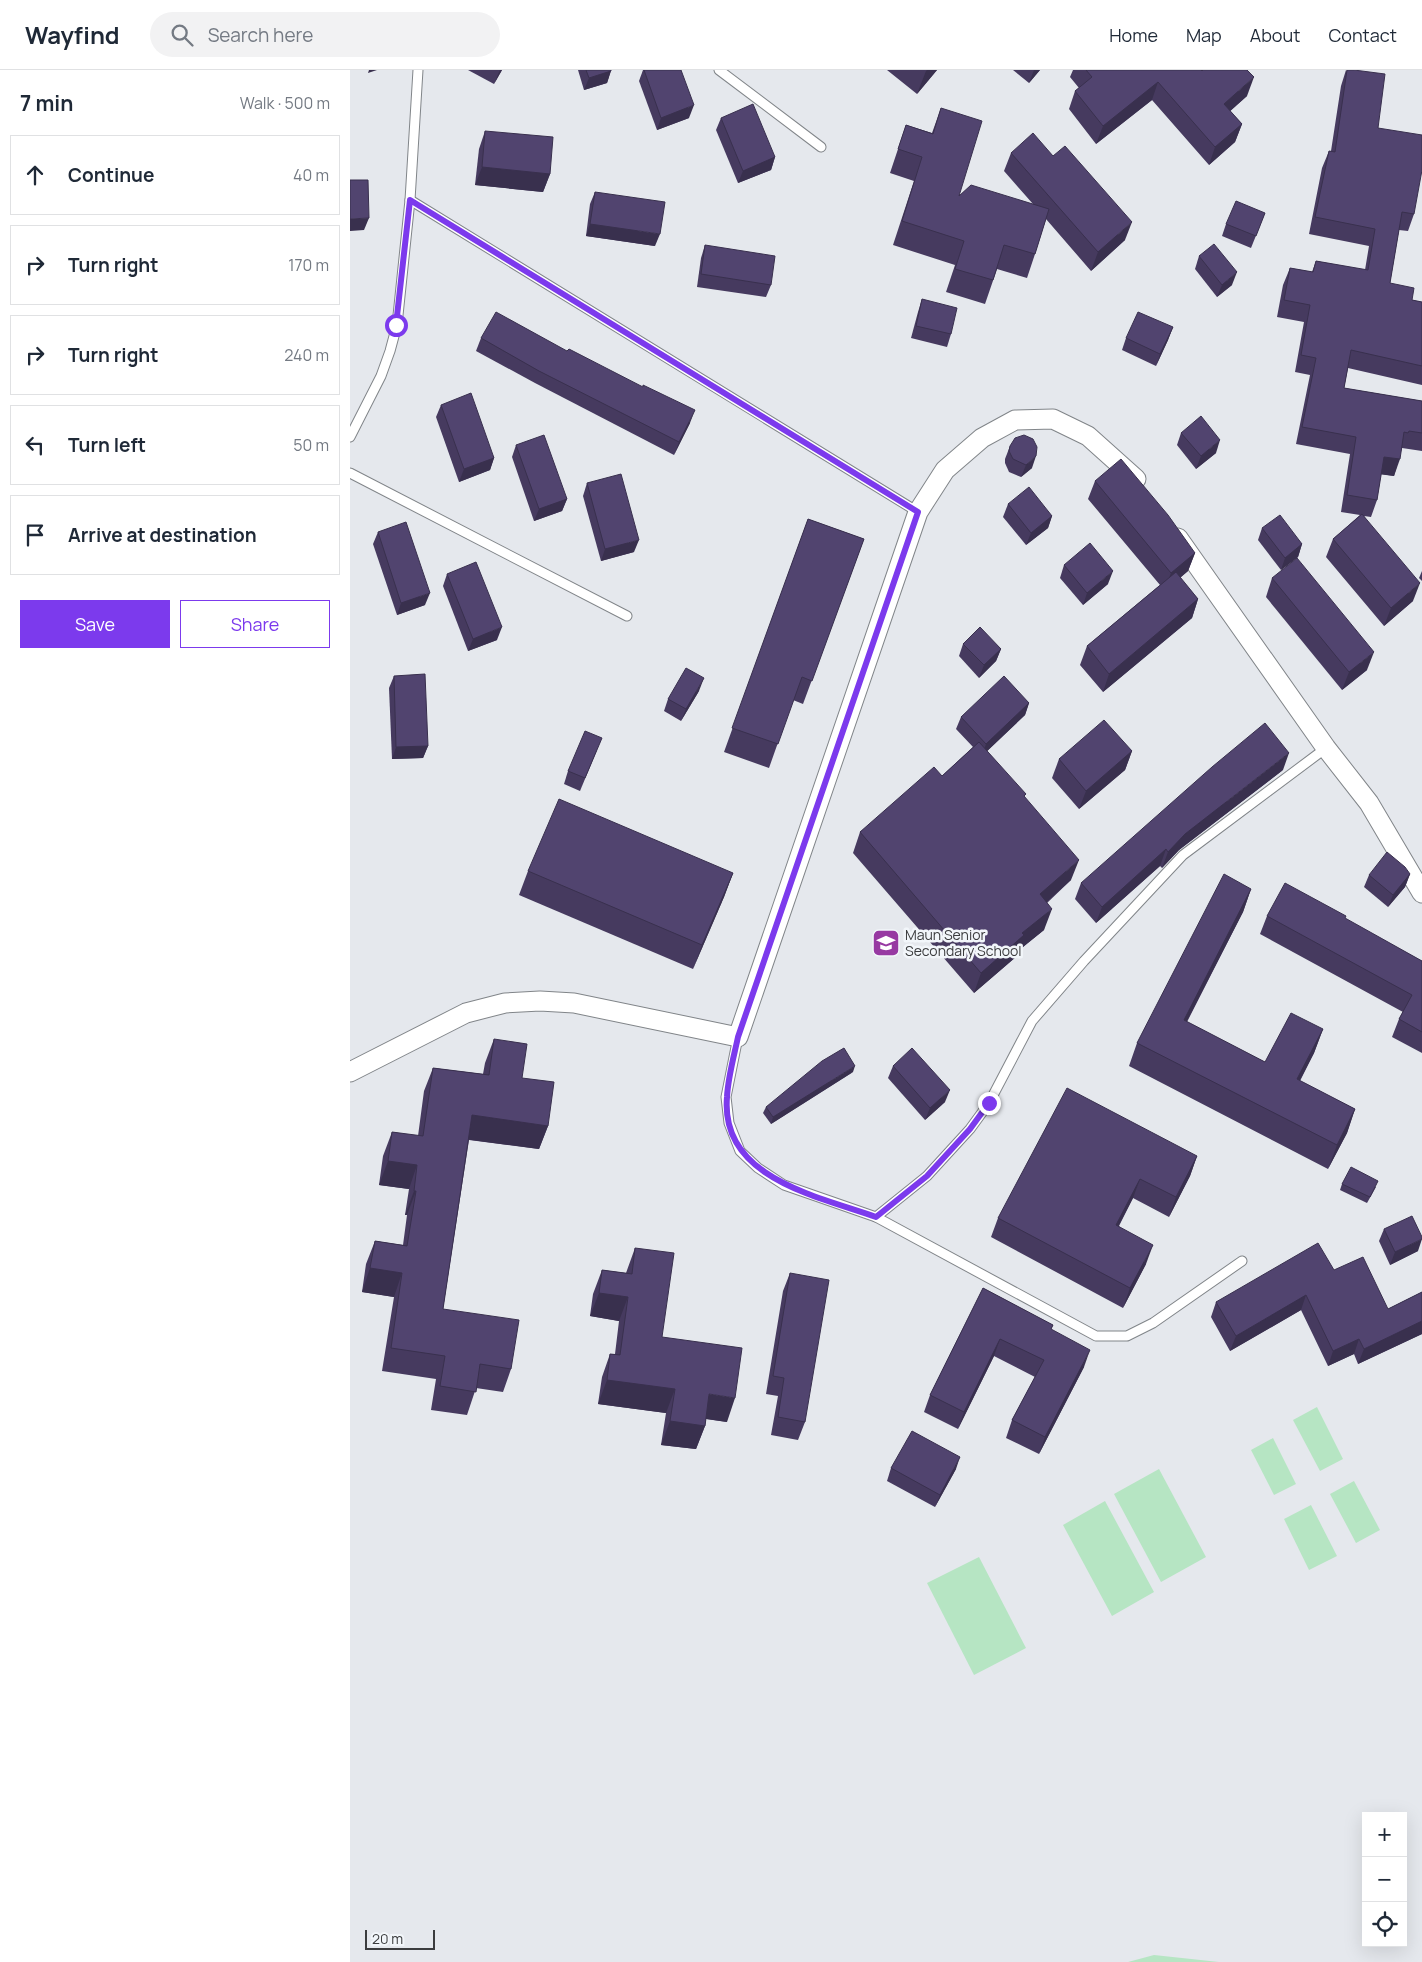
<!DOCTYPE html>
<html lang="en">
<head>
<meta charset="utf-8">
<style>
	:root { --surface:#fff; --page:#f2f2f3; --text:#1f2937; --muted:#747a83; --line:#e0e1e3; --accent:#7c3aed }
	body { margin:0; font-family:Manrope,sans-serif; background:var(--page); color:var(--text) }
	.controls { position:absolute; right:15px; bottom:15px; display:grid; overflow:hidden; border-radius:0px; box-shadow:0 5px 20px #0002 }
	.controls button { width:45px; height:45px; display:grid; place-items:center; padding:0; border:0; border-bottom:1px solid var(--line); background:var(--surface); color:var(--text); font:25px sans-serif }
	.scale { position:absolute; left:15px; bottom:12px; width:70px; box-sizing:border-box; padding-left:5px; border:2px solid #3b3c3e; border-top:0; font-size:14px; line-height:18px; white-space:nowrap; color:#3b3c3e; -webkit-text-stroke:4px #f2f6fa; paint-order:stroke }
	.stop { position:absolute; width:15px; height:15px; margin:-11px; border:4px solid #7c3aed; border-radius:50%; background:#fff }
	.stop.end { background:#7c3aed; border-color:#fff; box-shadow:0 1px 5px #0008 }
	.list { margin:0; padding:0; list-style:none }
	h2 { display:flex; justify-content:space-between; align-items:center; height:65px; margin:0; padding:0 20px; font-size:21px }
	h2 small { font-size:16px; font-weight:400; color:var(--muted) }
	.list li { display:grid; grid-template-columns:32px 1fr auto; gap:15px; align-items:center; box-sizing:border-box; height:80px; margin:0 10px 10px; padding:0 10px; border:1px solid var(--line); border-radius:0px }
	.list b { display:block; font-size:19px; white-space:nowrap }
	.list em { font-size:16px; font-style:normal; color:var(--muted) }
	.actions { display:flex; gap:10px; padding:15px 20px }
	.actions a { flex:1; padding:11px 0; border:1px solid var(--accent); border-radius:0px; text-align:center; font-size:18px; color:var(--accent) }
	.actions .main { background:var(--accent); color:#fff }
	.icon { flex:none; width:28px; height:28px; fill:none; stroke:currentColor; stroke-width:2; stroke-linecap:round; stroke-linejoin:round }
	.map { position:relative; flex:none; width:1072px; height:1892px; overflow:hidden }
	header { display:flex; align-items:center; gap:30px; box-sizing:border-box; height:70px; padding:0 25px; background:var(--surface); border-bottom:1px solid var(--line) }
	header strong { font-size:24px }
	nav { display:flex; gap:28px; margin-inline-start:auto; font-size:18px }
	.search { width:350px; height:45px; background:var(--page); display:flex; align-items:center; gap:12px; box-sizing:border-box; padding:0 18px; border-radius:28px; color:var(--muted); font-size:19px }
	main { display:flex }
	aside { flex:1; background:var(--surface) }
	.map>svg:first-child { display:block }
	.green { fill:#b6e5c3 }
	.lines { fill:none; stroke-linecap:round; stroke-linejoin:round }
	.lane-casing { stroke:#818589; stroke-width:11 }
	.street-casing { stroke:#818589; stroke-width:21 }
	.lane { stroke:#fff; stroke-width:9 }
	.street { stroke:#fff; stroke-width:19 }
	.wall { fill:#463a5f }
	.shaded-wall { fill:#39304e }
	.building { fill:#51446f; stroke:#39304e }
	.route { stroke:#7c3aed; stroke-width:6 }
	.labels { text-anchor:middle; stroke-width:5; stroke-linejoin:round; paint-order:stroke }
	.poi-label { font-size:14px; fill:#3b3c3e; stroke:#f2f6fa; text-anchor:start }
</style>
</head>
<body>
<header>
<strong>Wayfind</strong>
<div class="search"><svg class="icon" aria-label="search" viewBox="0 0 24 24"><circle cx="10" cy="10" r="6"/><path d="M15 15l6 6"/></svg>Search here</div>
<nav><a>Home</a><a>Map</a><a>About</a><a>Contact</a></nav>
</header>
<main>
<aside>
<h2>7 min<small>Walk · 500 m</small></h2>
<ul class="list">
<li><svg class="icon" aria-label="ahead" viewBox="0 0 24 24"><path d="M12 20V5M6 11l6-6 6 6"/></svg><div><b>Continue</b></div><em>40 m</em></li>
<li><svg class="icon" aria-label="right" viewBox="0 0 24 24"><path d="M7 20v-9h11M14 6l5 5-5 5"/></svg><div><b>Turn right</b></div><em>170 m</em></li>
<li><svg class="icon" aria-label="right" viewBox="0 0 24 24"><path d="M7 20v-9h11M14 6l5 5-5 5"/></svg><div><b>Turn right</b></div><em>240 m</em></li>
<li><svg class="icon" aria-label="left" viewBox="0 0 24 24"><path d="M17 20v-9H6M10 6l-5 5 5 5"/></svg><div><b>Turn left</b></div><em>50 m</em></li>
<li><svg class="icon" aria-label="arrive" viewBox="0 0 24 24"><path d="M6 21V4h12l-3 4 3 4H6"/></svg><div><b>Arrive at destination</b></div></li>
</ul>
<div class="actions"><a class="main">Save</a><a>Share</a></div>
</aside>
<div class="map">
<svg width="1072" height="1892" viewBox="0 0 1072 1892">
	<rect width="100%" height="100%" fill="#e5e8ed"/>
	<!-- green -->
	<g class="green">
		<polygon points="967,1337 993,1389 970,1401 943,1350"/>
		<polygon points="923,1368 946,1414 924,1425 901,1380"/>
		<polygon points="809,1399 856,1487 811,1512 764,1424"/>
		<polygon points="1004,1411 1030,1460 1006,1473 980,1424"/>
		<polygon points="755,1431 804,1522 762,1546 713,1455"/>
		<polygon points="961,1435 987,1486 959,1500 934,1449"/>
		<polygon points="629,1487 676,1578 624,1605 577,1513"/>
		<polygon points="804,1885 869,1892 778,1892"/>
	</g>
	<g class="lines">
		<!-- lane casing -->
		<g class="lane-casing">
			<g id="lane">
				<polyline points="369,0 471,77"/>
				<polyline points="60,130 568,442"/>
				<polyline points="0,367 31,306 40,281 47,255 60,130 68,0"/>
				<polyline points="0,403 277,546"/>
				<polyline points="388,967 376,1027 379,1053 390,1081 408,1098 434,1115 526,1147 746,1266 777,1266 803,1253 892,1191"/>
				<polyline points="526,1147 577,1106 620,1059 639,1033 682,951 734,891 833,785 976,678"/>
			</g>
		</g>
		<!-- street casing -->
		<g class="street-casing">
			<g id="street">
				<polyline points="828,468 976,678 1019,733 1072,823"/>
				<polyline points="0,1002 116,943 155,933 190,931 224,933 388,967 568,442 595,400 632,368 665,350 703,349 738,366 786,409"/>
			</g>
		</g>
		<!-- lane -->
		<use href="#lane" class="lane"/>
		<!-- street -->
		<use href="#street" class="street"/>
	</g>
	<!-- wall -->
	<g class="wall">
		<polygon points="118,0 152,0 144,14"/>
		<polygon points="228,0 261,0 257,13 234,20"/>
		<polygon points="293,0 331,0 339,48 307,60 289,11"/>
		<polygon points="537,0 587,0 567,24"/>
		<polygon points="663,0 690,0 679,13"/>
		<polygon points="723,0 851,0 897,26 880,41 892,54 885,72 859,95 802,30 746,74 719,39 725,21 729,18 720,7"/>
		<polygon points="996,0 1028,58 1064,144 1058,161 1049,160 1040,213 1062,230 1072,232 1072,315 998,298 994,318 1072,331 1072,381 1052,378 1044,406 1031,404 1027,430 1021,447 1014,446 1063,531 1034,556 976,487 983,469 1010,445 991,442 1000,384 946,374 960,305 945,302 954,252 927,247 933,215 940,198 962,202 966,191 1015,200 1019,176 959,164 972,98 979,81 981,81 991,16"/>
		<polygon points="591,38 609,126 683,134 654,101 661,83 775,170 741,201 696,149 685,184 677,208 647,199 635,234 596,222 605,195 543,175 564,111 540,103 556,55 582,63"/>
		<polygon points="371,48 425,87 421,100 388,113 366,60"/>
		<polygon points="135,61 200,104 193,122 125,115 129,79"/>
		<polygon points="245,122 305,176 236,166 240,134"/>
		<polygon points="915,143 901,178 872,166 876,154"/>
		<polygon points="355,175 421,215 416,227 347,217 351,188"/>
		<polygon points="849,186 882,215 867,227 845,199"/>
		<polygon points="572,229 601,264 597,277 561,268 568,242"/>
		<polygon points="823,257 818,270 806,296 772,280 776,268"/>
		<polygon points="131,268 217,281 340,353 324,385 185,313 126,281"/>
		<polygon points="91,335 144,388 140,400 109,412 86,347"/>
		<polygon points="831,363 866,383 846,399 827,375"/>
		<polygon points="166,375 217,429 212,441 184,451 162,387"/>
		<polygon points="660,376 682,398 671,407 659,402 655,393 655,389"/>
		<polygon points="745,411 845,483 838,501 830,508 848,529 842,548 753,622 730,595 737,576 810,515 738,429"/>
		<polygon points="237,413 284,482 251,491 233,426"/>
		<polygon points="658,434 702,446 698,458 676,475 653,447"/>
		<polygon points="458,449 514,469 453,634 443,630 419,698 374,682"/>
		<polygon points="912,458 952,474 948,487 931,500 908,470"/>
		<polygon points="28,462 75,535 47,545 23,474"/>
		<polygon points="714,495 758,514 733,535 710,508"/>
		<polygon points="1072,501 1072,511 1069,508"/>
		<polygon points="97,504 147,570 118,581 93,516"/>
		<polygon points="922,508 1017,600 992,620 916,527"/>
		<polygon points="613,574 651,579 646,591 629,608 609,586"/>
		<polygon points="44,606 78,676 73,688 42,689 39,618"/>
		<polygon points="349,621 331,651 314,641 318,629"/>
		<polygon points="679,633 675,645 637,681 675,728 721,810 697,833 694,860 668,881 667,886 624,923 503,783 510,762 592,706 623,677 606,659 611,647"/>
		<polygon points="247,680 230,721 214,714 218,701"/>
		<polygon points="782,681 775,700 729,739 702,708 709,689"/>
		<polygon points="933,700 829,780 812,798 810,796 746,853 725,829 731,813"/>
		<polygon points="178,801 383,803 374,827 343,899 169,825"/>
		<polygon points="1060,804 1055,817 1038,837 1014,817 1019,805"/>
		<polygon points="901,819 893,842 837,952 915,992 973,959 964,983 950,1011 1005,1039 997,1063 978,1099 779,996 787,973"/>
		<polygon points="917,846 995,849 1072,891 1072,983 1042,967 1049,949 1053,942 910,864"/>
		<polygon points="144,969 172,1008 198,1056 189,1079 119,1070 93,1239 161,1299 153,1322 126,1318 117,1345 81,1340 86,1309 32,1301 44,1227 12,1222 16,1194 25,1171 53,1175 57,1145 55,1145 59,1119 29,1115 33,1086 42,1062 68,1066 74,1021 83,998 133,1004 135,993"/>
		<polygon points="543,996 595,1032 575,1050 538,1008"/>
		<polygon points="503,1002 421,1054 413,1043 416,1037"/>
		<polygon points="847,1086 840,1106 819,1147 783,1128 769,1156 796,1194 773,1238 641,1167 648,1148"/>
		<polygon points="992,1114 1026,1117 1017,1133 990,1120"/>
		<polygon points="1034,1159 1068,1181 1040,1195 1029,1171"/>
		<polygon points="285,1178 312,1267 377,1352 356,1349 355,1356 346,1379 311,1375 316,1343 248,1334 252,1307 260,1284 265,1284 269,1251 240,1246 243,1224 252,1200 276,1203"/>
		<polygon points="984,1200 1038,1239 1072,1222 1072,1264 1008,1294 1004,1284 978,1296 951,1240 880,1281 861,1247 866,1232"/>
		<polygon points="440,1203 455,1352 448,1370 421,1365 428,1326 416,1324 433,1221"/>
		<polygon points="633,1218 703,1255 701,1260 734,1297 689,1384 656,1368 662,1350 685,1307 644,1286 608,1359 574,1342 580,1325"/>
		<polygon points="541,1398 606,1399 585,1437 537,1411"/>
	</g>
	<!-- shaded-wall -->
	<g class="shaded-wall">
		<polygon points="19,0 27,0 18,3"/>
		<polygon points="150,0 152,0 144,14 149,2"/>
		<polygon points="577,0 587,0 567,24 576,1"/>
		<polygon points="684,0 690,0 679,13"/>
		<polygon points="261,1 257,13 234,20 239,8"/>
		<polygon points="904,7 897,26 868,52 874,34"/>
		<polygon points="808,12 802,30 746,74 753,56"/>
		<polygon points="344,35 339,48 307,60 311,48"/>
		<polygon points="892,54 885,72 859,95 865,77"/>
		<polygon points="425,87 421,100 388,113 393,101"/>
		<polygon points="132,97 200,104 193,122 125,115"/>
		<polygon points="19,148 14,160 0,161 0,149"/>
		<polygon points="782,152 775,170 741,201 748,182"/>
		<polygon points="240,154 310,164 305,176 236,166"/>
		<polygon points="887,202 882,215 867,227 872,215"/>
		<polygon points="823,257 818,270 806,296 810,284"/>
		<polygon points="345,340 340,353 324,385 329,372"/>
		<polygon points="870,370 866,383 846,399 851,386"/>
		<polygon points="686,386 682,398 671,407 676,395"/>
		<polygon points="1034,387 1050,389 1044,406 1028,404"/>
		<polygon points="144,388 140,400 109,412 114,399"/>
		<polygon points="217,429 212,441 184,451 189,439"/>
		<polygon points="702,446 698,458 676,475 681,463"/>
		<polygon points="289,470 284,482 251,491 255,479"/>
		<polygon points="952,474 948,487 931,500 935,488"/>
		<polygon points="845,483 838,501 814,521 821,503"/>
		<polygon points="763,501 758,514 733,535 737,523"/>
		<polygon points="1070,513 1063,531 1034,556 1041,538"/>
		<polygon points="80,523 75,535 47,545 51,533"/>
		<polygon points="848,529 842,548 753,622 759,604"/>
		<polygon points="152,557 147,570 118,581 123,569"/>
		<polygon points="651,579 646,591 629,608 634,595"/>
		<polygon points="1024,582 1017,600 992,620 999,602"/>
		<polygon points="354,608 349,621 331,651 336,639"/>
		<polygon points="679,633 675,645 632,686 636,674"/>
		<polygon points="78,676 73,688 42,689 46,677"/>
		<polygon points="782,681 775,700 729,739 736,721"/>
		<polygon points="939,683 933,700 829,780 812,798 818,782 835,764"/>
		<polygon points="816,779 810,796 746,853 752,837"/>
		<polygon points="729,790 721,810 682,845 690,824"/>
		<polygon points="383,803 374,827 343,899 352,875"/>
		<polygon points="1060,804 1055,817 1038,837 1043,825"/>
		<polygon points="901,819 893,842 825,974 834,950"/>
		<polygon points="702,839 694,860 668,881 667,886 624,923 631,903 672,863"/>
		<polygon points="973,959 964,983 938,1033 947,1009"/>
		<polygon points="505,996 503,1002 421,1054 423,1047"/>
		<polygon points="600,1020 595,1032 575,1050 580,1038"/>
		<polygon points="1005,1039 997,1063 978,1099 987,1075"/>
		<polygon points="122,1045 198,1056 189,1079 114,1069"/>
		<polygon points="847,1086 840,1106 819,1147 826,1127"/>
		<polygon points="38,1091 67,1095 59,1119 29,1115"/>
		<polygon points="790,1109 783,1128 759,1174 766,1155"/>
		<polygon points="64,1121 66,1121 57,1145 55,1145"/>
		<polygon points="1072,1169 1068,1181 1040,1195 1045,1182"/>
		<polygon points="803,1175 796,1194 773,1238 780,1218"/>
		<polygon points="20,1198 52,1203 44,1227 12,1222"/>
		<polygon points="249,1223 278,1227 269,1251 240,1246"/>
		<polygon points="956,1225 951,1240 880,1281 886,1266"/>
		<polygon points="1072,1251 1072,1264 1008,1294 1014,1279"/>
		<polygon points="650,1269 644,1286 608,1359 614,1342"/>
		<polygon points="1009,1269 1004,1284 978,1296 983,1281"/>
		<polygon points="740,1280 734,1297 689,1384 695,1367"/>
		<polygon points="257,1310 325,1319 316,1343 248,1334"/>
		<polygon points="359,1324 385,1328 377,1352 350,1348"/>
		<polygon points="320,1351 355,1356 346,1379 311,1375"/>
		<polygon points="610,1387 606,1399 585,1437 590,1425"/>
	</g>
	<!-- building -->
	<g class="building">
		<polygon points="236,0 261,0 261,1 239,8"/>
		<polygon points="294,0 331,0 344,35 311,48"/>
		<polygon points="736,0 851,0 852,1 853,0 897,0 904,7 874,34 892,54 865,77 808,12 753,56 725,21 742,7"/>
		<polygon points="997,0 1004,0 1035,4 1028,58 1072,65 1072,100 1064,144 1052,142 1040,213 1064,218 1062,230 1072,232 1072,296 1001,280 994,318 1072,331 1072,363 1059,361 1058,363 1054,362 1050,389 1034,387 1027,430 997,425 1006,367 952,357 966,288 951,285 960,235 934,230 940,198 963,202 966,191 1018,200 1025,159 965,147 979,81 985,82"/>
		<polygon points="403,34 425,87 393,101 371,48"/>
		<polygon points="591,38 632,51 609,126 621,115 699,139 685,184 654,175 643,210 605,199 614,171 552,151 572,87 548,79 556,55 583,64"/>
		<polygon points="135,61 203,67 200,104 132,97"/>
		<polygon points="683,63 703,86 715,76 782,152 748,182 661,83"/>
		<polygon points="0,110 18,110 19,148 0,149"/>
		<polygon points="245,122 315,132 310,164 240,154"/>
		<polygon points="886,131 915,143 906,166 876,154"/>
		<polygon points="864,174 887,202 872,215 849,186"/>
		<polygon points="355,175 425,186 421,215 351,204"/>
		<polygon points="572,229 607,238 601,264 566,256"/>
		<polygon points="146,242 217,281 219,279 293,317 293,315 345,340 329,372 189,301 131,268"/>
		<polygon points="788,242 823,257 810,284 776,268"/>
		<polygon points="121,323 144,388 114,399 91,335"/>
		<polygon points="851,346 870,370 851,386 831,363"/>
		<polygon points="194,365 217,429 189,439 166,375"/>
		<polygon points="674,365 683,369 687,377 686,386 676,395 663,389 659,381 660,376 665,368"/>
		<polygon points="771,389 818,445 845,483 821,503 745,411"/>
		<polygon points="271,404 289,470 255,479 237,413"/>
		<polygon points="679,417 702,446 681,463 658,434"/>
		<polygon points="1012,444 1070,513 1041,538 983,469"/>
		<polygon points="930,445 952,474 935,488 912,458"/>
		<polygon points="458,449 514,469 462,611 452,607 428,674 382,658"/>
		<polygon points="56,452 80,523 51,533 28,462"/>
		<polygon points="740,473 763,501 737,523 714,495"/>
		<polygon points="947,488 1024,582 999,602 922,508"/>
		<polygon points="126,492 152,557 123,569 97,504"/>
		<polygon points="826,502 848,529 759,604 737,576"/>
		<polygon points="630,557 651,579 634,595 613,574"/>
		<polygon points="336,598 354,608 336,639 318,629"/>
		<polygon points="75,604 78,676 46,677 44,606"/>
		<polygon points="654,606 679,633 636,674 611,647"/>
		<polygon points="754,650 782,681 736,721 709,689"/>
		<polygon points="915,653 939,683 835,764 818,782 816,779 752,837 731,813 862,697"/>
		<polygon points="235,661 252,668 235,708 218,701"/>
		<polygon points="629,672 676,724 674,726 729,790 690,824 702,839 672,863 674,865 631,903 510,762 584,697 592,706"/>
		<polygon points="209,729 383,803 352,875 178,801"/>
		<polygon points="1037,782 1055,797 1060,804 1043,825 1019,805"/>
		<polygon points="874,804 901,819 834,950 915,992 941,943 973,959 947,1009 1005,1039 987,1075 787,973"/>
		<polygon points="935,813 996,846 995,848 1072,891 1072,962 1049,949 1062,925 917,846"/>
		<polygon points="144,969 177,974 172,1008 204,1012 198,1056 122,1045 93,1239 169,1250 161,1299 130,1294 126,1322 90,1316 95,1286 41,1278 52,1203 20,1198 25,1171 57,1176 66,1121 64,1121 67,1095 38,1091 42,1062 73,1066 83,998 139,1005"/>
		<polygon points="494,978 505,996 423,1047 416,1037 472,991"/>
		<polygon points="562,978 600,1020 580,1038 543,996"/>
		<polygon points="717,1018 847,1086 826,1127 790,1109 766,1155 803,1175 780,1218 648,1148"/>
		<polygon points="1001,1097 1028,1111 1020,1127 992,1114"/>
		<polygon points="1062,1146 1072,1167 1072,1169 1045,1182 1034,1159"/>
		<polygon points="968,1173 984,1200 1013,1187 1038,1239 1072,1222 1072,1251 1014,1279 1009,1269 983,1281 956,1225 886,1266 866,1232"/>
		<polygon points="285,1178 324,1183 312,1267 392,1278 385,1328 359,1324 355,1356 320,1351 325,1319 257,1310 260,1284 270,1285 278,1227 249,1223 252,1200 282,1204"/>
		<polygon points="440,1203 479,1210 455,1352 428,1347 434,1308 423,1306"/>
		<polygon points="633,1218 703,1255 701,1259 740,1280 695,1367 662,1350 694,1290 650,1269 614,1342 580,1325"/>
		<polygon points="562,1361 610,1387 590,1425 541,1398"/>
	</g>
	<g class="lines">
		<!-- route -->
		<path class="route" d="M 46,255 L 60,130 L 568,442 L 388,967 C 384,986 378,1007 377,1027 C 370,1108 467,1126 526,1147 L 577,1106 L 620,1059 L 639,1033"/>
	</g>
	<!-- icons -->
	<defs>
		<g id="school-square" transform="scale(1.4375)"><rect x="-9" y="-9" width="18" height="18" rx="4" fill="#9739a2" stroke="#f2f6fa"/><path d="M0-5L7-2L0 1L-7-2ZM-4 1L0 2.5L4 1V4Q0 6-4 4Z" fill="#fff"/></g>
	</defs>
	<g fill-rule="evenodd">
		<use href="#school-square" x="536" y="873"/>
	</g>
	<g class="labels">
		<!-- poi labels -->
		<g class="poi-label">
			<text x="555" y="870">Maun Senior<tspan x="555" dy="16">Secondary School</tspan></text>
		</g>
	</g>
</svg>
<div class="controls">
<button>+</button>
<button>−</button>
<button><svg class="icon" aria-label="locate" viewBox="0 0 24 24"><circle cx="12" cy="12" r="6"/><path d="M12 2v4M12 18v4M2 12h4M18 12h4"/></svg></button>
</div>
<div class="scale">20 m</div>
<div class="stop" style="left:46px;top:255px"></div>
<div class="stop end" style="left:639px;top:1033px"></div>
</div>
</main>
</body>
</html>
